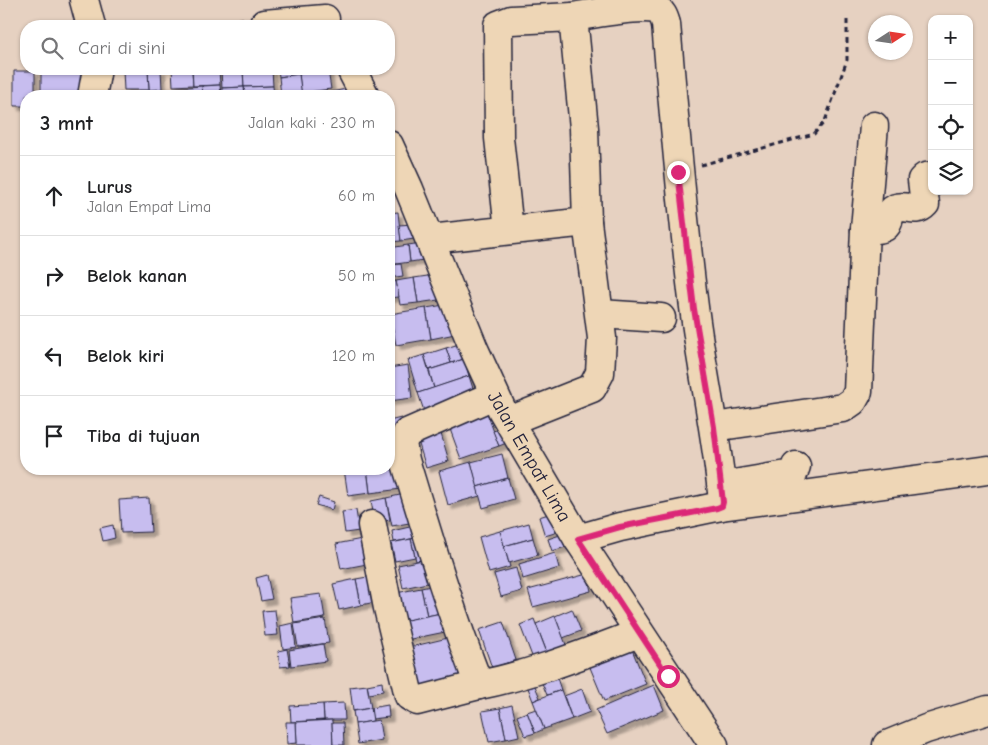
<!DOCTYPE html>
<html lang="id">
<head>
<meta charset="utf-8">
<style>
	:root { --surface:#fff; --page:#f2f2f2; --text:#202124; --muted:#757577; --line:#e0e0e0 }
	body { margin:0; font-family:"Comic Neue",sans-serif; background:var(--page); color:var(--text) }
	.controls { position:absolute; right:15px; top:15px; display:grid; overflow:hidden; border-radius:10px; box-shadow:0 1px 4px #0004 }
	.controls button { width:45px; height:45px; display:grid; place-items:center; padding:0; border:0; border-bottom:1px solid var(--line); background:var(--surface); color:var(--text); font:25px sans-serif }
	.compass { position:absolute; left:868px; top:15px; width:45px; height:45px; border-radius:50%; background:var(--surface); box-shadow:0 1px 4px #0004; rotate:78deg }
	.stop { position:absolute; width:15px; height:15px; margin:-11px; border:4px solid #db2777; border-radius:50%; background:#fff }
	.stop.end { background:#db2777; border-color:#fff; box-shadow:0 1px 5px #0008 }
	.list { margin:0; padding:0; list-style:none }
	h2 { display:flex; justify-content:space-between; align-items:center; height:65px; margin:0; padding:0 20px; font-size:21px }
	h2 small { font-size:16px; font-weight:400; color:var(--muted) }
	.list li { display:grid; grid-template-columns:32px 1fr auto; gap:15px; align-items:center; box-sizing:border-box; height:80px; padding:0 20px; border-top:1px solid var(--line) }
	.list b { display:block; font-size:19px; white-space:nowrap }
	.list p { margin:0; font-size:16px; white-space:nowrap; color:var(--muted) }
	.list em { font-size:16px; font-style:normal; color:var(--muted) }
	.icon { flex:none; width:28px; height:28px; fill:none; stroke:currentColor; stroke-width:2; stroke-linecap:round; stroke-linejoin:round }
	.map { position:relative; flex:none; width:988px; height:745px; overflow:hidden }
	.search { position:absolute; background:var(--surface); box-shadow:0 1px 4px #0004; left:20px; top:20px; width:375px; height:55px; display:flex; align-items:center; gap:12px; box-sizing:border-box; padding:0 18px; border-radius:20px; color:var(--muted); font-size:19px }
	.panel { position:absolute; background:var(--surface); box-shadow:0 1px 4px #0004; left:20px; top:90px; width:375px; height:385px; border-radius:20px }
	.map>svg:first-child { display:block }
	.building { fill:#c7bdef; stroke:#22223b; filter:url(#shadow) }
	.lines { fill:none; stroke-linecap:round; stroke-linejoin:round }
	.minor-casing { stroke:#22223b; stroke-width:31 }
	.path { stroke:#22223b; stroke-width:3; stroke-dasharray:5 4; stroke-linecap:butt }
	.minor { stroke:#eed6b6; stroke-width:28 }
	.route { stroke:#db2777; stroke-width:6 }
	.labels { text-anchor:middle; stroke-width:5; stroke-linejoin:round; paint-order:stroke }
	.street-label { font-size:19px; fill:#22223b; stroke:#eed6b6 }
</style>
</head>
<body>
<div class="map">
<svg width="988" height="745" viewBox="0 0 988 745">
	<defs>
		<filter id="shadow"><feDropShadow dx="4.5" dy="4.5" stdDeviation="1" flood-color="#0004"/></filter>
	</defs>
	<rect width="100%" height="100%" fill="#e6d1c1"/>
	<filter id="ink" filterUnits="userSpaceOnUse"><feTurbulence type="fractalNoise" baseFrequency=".02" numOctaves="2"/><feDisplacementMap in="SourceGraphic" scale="10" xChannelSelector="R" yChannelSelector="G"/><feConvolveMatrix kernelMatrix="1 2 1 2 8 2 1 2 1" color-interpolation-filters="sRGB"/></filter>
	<g filter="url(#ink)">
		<!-- building -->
		<g class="building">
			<polygon points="243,18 244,26 224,26 223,20"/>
			<polygon points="41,69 81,69 82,94 41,95"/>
			<polygon points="161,69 162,89 149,90 148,70"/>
			<polygon points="172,69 192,69 193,85 173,86"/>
			<polygon points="192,69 219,69 220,85 193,86"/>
			<polygon points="221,69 243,69 244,87 222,88"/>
			<polygon points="243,69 272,69 273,86 244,87"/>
			<polygon points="278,69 298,69 299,74 279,77"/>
			<polygon points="298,69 324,69 299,72"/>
			<polygon points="148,70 149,90 124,90 123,71"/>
			<polygon points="328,70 331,89 301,93 299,74"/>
			<polygon points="14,71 35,71 35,96 26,96 26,106 14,106"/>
			<polygon points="299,74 302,96 281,96 279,77"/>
			<polygon points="220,85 221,96 203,96 202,86"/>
			<polygon points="202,86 203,96 175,96 174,88"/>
			<polygon points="273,86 274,96 245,96 244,87"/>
			<polygon points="244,87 245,96 222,96 222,88"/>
			<polygon points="346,89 347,96 327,96 326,93"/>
			<polygon points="151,92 151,96 108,96 108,94"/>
			<polygon points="398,212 401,241 389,242 389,213"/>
			<polygon points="412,224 414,239 401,241 399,225"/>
			<polygon points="428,242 430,259 410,262 408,245"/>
			<polygon points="408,245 410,262 389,265 389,248"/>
			<polygon points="401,264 403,276 389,278 389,265"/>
			<polygon points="441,274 445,299 418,303 414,278"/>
			<polygon points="414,278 418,303 400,305 396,281"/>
			<polygon points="396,281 399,297 389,298 389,282"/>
			<polygon points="450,304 455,334 431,339 426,308"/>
			<polygon points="426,308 431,339 396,345 390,314"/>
			<polygon points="459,344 464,359 451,363 446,348"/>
			<polygon points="446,348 451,363 429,370 424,355"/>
			<polygon points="424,355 434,388 418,393 408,360"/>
			<polygon points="464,359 469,376 434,388 429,370"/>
			<polygon points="408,365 412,398 389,401 389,368"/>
			<polygon points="469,376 477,401 426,417 418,393"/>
			<polygon points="485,407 499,446 461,459 447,421"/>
			<polygon points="401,418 404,435 389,438 389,421"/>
			<polygon points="508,426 514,440 499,446 493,431"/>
			<polygon points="439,427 449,461 426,468 416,434"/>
			<polygon points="389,447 401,489 370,493 367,469 389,469"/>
			<polygon points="502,454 508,478 477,487 471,462"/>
			<polygon points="471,462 480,496 448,505 439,471"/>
			<polygon points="344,469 367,469 370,493 348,496"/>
			<polygon points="508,478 514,499 483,508 477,487"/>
			<polygon points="409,493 415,522 392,526 386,498"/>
			<polygon points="319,497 334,502 332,510 316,505"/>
			<polygon points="149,498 151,532 121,533 119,500"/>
			<polygon points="386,498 390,520 375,523 371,501"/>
			<polygon points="356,510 359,531 345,533 342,512"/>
			<polygon points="558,511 564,530 545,536 539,517"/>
			<polygon points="529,523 533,538 504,546 500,531"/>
			<polygon points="113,525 115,538 103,541 100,528"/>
			<polygon points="414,526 416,538 394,542 392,531"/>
			<polygon points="500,531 510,567 489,573 479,537"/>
			<polygon points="569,532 573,545 552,551 548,539"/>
			<polygon points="427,535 432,558 416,561 411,539"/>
			<polygon points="367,538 372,563 341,569 336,544"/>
			<polygon points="533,538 538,555 509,563 504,546"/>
			<polygon points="411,539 415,557 395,561 391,543"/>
			<polygon points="555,553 559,568 523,579 519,564"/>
			<polygon points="432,558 437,581 403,588 398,565"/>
			<polygon points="516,568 522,591 501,597 494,574"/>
			<polygon points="587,574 591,591 533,607 528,590"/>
			<polygon points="267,575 272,599 261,601 256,578"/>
			<polygon points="379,575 385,600 361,605 356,579"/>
			<polygon points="356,579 361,605 339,610 333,584"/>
			<polygon points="441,584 446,612 427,616 421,588"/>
			<polygon points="421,588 427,616 402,621 396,593"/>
			<polygon points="321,594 325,618 294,623 290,598"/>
			<polygon points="572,609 581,631 563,638 555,616"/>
			<polygon points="275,610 278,635 265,636 262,611"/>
			<polygon points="446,612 450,631 406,640 402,621"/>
			<polygon points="555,616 568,650 549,658 536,624"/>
			<polygon points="325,619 329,643 298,647 294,624"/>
			<polygon points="534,619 549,658 535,664 520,625"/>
			<polygon points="503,622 516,660 492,668 479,630"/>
			<polygon points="293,623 296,647 283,649 280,626"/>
			<polygon points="456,636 466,680 420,690 410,647"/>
			<polygon points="323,644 326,661 291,666 289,650"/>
			<polygon points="631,647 646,684 604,701 589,665"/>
			<polygon points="287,649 290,666 280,667 278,651"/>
			<polygon points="557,678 561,690 547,695 542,683"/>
			<polygon points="382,682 383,691 369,694 367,685"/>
			<polygon points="367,685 371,708 353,711 350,687"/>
			<polygon points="654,685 664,710 607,734 596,710"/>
			<polygon points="535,686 540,698 533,701 528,688"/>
			<polygon points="582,689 590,712 572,719 564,696"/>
			<polygon points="561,690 572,719 544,729 533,701"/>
			<polygon points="344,703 345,720 324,720 323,704"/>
			<polygon points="323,704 324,720 291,722 290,706"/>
			<polygon points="388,705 389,717 372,719 371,708"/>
			<polygon points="512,705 519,736 506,739 500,708"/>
			<polygon points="371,708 373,721 355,724 353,711"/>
			<polygon points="500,708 506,739 489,742 482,711"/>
			<polygon points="536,709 544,729 535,733 527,712"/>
			<polygon points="527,712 535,733 525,736 517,716"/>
			<polygon points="332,720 333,745 297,745 296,722"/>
			<polygon points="379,720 382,740 358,744 355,724"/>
			<polygon points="286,722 296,722 297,743 287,744"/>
			<polygon points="332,723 343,723 344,745 333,745"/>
		</g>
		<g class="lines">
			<!-- minor casing -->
			<g class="minor-casing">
				<g id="minor">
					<polyline points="84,0 91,26"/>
					<path d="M 573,17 C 591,14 639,5 655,9 C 662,11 664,17 666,24 C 674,118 682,213 694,307 C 702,372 717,436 723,502 L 721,506"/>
					<polyline points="264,24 325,19"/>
					<polyline points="351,69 365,96"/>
					<polyline points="92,96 97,69"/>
					<polyline points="389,145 409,189 474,349 502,410 578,539 714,745"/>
					<polyline points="865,229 874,126"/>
					<polyline points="430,239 587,222 584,128 573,17 511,20 498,25 499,138 509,230"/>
					<polyline points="600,314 661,318"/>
					<path d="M 494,395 L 407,433 L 402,443 L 405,460 C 428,536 450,611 479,685 C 535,674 586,653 639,633"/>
					<polyline points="509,421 592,388 600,373 602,338 587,222"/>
					<path d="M 714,427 L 843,408 L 853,401 L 858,392 L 865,229 C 900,232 881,215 896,208 C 907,204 916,214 925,204 L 922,180 L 925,177 L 932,176"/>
					<polyline points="722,486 793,474 796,466"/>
					<polyline points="372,525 388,608 409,696 417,701 479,685"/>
					<polyline points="578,539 620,527 721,506 988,470"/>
					<polyline points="887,745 926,729 988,710"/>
				</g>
			</g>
			<!-- path -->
			<polyline class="path" points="701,165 814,134 825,121 847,60 847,16"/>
			<!-- minor -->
			<use href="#minor" class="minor"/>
		</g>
	</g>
	<g class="lines" filter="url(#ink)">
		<!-- route -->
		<polyline class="route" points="668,676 578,539 620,527 717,508 722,506 723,502 714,427 694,309 678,172"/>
	</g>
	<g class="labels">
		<!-- street labels -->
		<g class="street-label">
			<text transform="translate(530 456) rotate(60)" y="7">Jalan Empat Lima</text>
		</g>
	</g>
</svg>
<div class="controls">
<button>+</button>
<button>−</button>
<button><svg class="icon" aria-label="locate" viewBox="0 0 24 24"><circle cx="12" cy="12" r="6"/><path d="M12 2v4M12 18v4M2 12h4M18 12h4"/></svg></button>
<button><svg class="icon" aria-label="layers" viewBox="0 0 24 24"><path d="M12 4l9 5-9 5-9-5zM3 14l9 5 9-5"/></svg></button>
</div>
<svg class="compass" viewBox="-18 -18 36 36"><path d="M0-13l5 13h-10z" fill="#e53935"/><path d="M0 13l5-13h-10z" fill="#757577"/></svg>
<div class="stop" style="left:668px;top:676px"></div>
<div class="stop end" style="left:678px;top:172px"></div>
<div class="search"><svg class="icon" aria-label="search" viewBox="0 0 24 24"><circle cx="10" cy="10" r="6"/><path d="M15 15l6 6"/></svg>Cari di sini</div>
<section class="panel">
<h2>3 mnt<small>Jalan kaki · 230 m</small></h2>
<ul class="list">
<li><svg class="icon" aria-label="ahead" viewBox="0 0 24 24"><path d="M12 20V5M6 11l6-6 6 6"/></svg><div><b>Lurus</b><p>Jalan Empat Lima</p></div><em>60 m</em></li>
<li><svg class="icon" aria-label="right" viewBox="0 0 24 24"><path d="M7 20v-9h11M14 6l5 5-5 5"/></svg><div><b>Belok kanan</b></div><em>50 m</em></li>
<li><svg class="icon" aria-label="left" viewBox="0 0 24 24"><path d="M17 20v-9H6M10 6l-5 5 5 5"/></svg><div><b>Belok kiri</b></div><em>120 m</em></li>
<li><svg class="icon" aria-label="arrive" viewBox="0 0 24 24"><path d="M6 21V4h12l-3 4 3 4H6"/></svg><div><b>Tiba di tujuan</b></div></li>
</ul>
</section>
</div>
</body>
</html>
